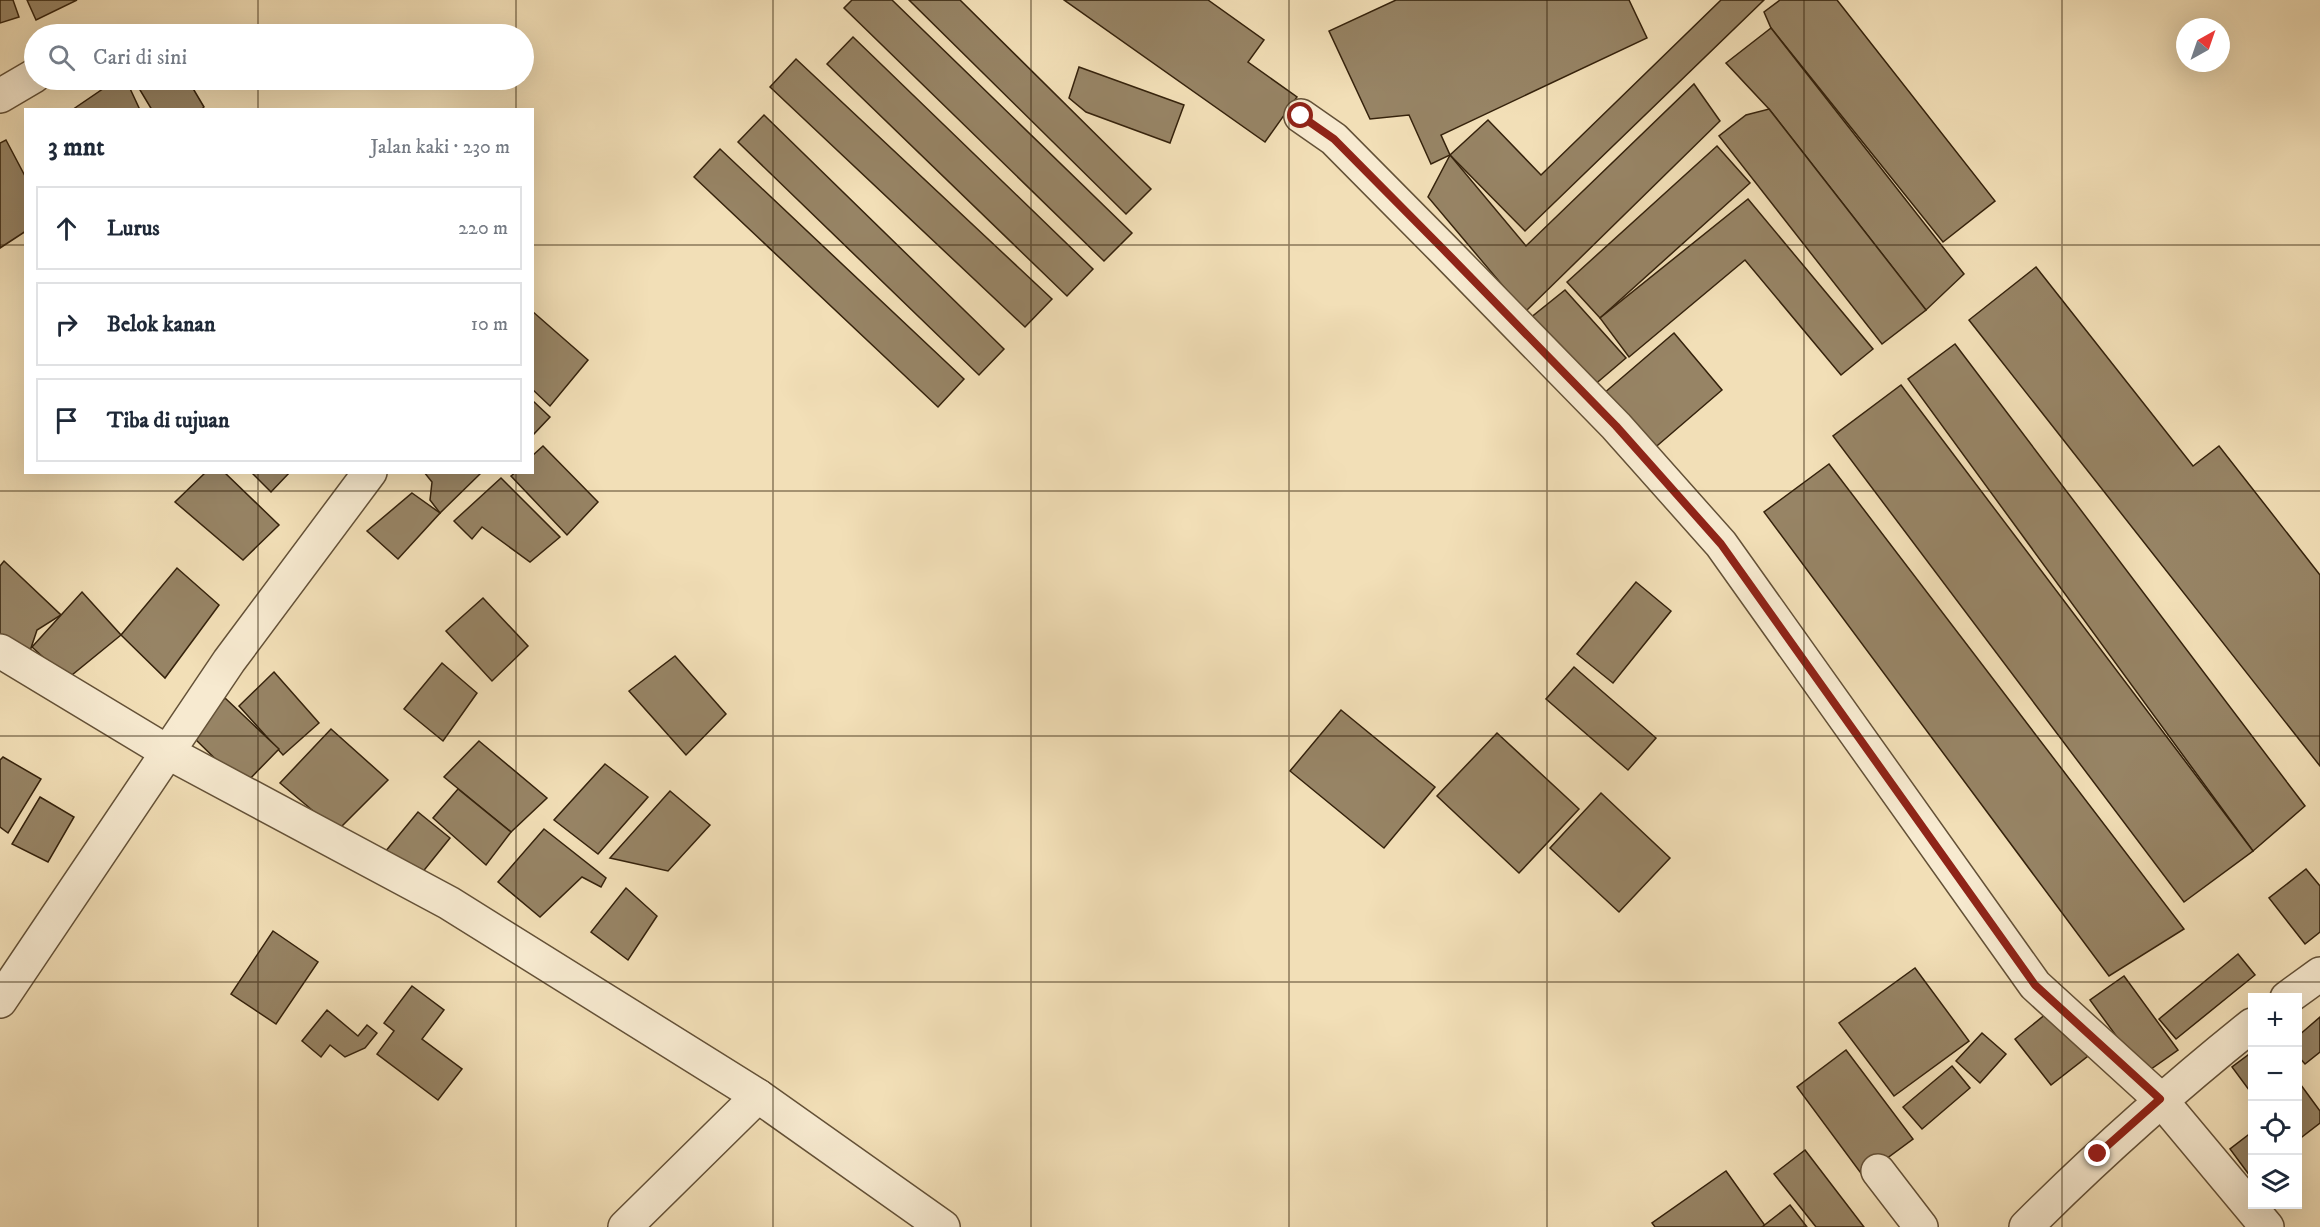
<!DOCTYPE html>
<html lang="id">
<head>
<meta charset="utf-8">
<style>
	:root { --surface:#fff; --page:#f6f6f7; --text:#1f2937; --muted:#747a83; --line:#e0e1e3 }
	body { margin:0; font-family:"IM FELL DW Pica",serif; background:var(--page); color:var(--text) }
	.controls { position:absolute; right:18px; bottom:18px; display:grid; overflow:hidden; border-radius:0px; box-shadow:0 6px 24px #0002 }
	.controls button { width:54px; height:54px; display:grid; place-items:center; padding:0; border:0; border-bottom:2px solid var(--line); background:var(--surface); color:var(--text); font:30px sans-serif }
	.compass { position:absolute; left:2176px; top:18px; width:54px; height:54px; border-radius:50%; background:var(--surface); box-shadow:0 6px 24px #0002; rotate:40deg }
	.stop { position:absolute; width:18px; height:18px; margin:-14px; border:4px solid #8f2418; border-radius:50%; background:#fff }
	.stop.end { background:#8f2418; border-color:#fff; box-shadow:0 2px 6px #0008 }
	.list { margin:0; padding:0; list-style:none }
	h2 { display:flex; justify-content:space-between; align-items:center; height:78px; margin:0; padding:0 24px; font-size:26px }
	h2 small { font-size:20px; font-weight:400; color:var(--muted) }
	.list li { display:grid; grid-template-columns:39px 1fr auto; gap:18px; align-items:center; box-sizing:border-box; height:84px; margin:0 12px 12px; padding:0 12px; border:2px solid var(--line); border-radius:0px }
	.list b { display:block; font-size:22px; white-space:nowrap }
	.list em { font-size:20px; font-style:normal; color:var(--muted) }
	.icon { flex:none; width:33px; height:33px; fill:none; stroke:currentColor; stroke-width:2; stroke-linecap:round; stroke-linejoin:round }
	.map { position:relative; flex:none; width:2320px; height:1227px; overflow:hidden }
	.search { position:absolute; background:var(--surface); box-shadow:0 6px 24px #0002; left:24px; top:24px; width:510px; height:66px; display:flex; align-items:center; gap:15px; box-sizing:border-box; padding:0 21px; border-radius:33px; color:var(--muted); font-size:22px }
	.panel { position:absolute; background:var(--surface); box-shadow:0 6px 24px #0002; left:24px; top:108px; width:510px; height:366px; border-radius:0px }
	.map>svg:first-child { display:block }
	.building { fill:#978465; stroke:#35220c; stroke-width:1.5 }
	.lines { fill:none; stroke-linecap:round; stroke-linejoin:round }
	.minor-casing { stroke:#645137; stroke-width:36 }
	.minor { stroke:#f7ead0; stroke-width:33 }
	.route { stroke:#8f2418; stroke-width:8 }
	.grid { fill:none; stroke:#35220c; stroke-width:1.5; stroke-opacity:0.55 }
</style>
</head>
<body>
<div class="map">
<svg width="2320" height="1227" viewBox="0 0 2320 1227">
	<rect width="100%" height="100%" fill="#f2dfb7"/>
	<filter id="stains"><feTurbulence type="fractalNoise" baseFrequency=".00333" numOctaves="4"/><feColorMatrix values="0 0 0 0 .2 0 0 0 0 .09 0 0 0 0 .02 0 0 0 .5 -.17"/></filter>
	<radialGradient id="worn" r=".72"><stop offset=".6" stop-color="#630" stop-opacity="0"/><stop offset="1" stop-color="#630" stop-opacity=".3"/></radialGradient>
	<!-- building -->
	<g class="building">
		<polygon points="0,0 13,0 19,17 0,23"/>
		<polygon points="27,0 77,0 36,20"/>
		<polygon points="852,0 892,0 1132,233 1104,261 844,8"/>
		<polygon points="909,0 960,0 1151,189 1126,214"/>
		<polygon points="1064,0 1208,0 1264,40 1248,62 1297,97 1265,142"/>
		<polygon points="1396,0 1629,0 1647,38 1441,135 1450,155 1431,164 1409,115 1370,119 1329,31"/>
		<polygon points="1721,0 1764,0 1525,231 1450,155 1488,120 1541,175"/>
		<polygon points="1780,0 1837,0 1995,201 1943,242 1771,28 1764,12"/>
		<polygon points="1771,28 1964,274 1926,310 1769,109 1726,63"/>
		<polygon points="853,37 1093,269 1067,296 827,64"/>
		<polygon points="796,59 1052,299 1025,327 770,87"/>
		<polygon points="1079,67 1184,105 1170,143 1086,112 1069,98"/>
		<polygon points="116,80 126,80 140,110 72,110"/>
		<polygon points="134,80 188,80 204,107 201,110 152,110"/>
		<polygon points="1694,84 1720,121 1525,312 1428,197 1450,155 1526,246"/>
		<polygon points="1769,109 1926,310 1882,344 1719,136 1746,115"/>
		<polygon points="764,115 1004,349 979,375 738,142"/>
		<polygon points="6,140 26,178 26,231 0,248 0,143"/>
		<polygon points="1717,146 1750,183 1600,318 1567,282"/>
		<polygon points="720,149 964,379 938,407 694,177"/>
		<polygon points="1748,199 1873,349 1841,375 1745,260 1629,357 1600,318"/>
		<polygon points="2036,267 2193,466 2219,446 2320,575 2320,766 1969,320"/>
		<polygon points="1565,290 1626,358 1586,392 1524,323"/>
		<polygon points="532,311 588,360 550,406 532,389"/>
		<polygon points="1674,333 1722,390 1651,451 1603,394"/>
		<polygon points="1955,344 2305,806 2253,851 1908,379"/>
		<polygon points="1901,385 2253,851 2184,902 1833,436"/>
		<polygon points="532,400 550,417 532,436"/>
		<polygon points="543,446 598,502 567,535 511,476 516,472 532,472 532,456"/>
		<polygon points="1829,464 2184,929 2109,976 1764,512"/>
		<polygon points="206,472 224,472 279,525 243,560 175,502"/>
		<polygon points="251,472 290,472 271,492"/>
		<polygon points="424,472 482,472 440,513 430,500 432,482"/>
		<polygon points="501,478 560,537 530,562 482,527 472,539 454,521"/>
		<polygon points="412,493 440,513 398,559 367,531"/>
		<polygon points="4,561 61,615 37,630 27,660 0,642 0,566"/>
		<polygon points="177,568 219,605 165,678 121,635"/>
		<polygon points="1636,582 1671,611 1613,683 1577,654"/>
		<polygon points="82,592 121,635 67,679 32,647"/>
		<polygon points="483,598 528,646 492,681 446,631"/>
		<polygon points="675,656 726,714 686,755 629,691"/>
		<polygon points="442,663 477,693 443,741 404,709"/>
		<polygon points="1574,667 1656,738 1628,770 1546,699"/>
		<polygon points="274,672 319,723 283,755 239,706"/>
		<polygon points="225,698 279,749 243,786 191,735"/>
		<polygon points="1341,710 1435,787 1384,848 1290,771"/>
		<polygon points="331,729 388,780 337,831 280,783"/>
		<polygon points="1497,733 1579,809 1519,873 1437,796"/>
		<polygon points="479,741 547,798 511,832 444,777"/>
		<polygon points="3,757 41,779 8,833 0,827 0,760"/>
		<polygon points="605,764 648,797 598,854 554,820"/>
		<polygon points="458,789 511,832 486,865 433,818"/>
		<polygon points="670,791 710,825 668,871 610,858"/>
		<polygon points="1601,793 1670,858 1619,912 1550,848"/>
		<polygon points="40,797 74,817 48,862 12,844"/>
		<polygon points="418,812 450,838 417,879 385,852"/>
		<polygon points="544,829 606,878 601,887 582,877 540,917 498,882"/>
		<polygon points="2306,869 2320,886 2320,932 2305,944 2269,898"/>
		<polygon points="626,888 657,916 628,960 591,932"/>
		<polygon points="273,931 318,962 276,1024 231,994"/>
		<polygon points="2238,954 2255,975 2176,1039 2159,1019"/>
		<polygon points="1915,968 1969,1041 1894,1096 1839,1023"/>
		<polygon points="2124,976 2178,1050 2144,1074 2090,1000"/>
		<polygon points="412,986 444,1010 422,1039 462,1069 438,1100 377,1054 394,1031 384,1023"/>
		<polygon points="2052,1009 2088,1056 2051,1085 2015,1039"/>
		<polygon points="327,1010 358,1036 367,1025 377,1033 365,1048 345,1057 330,1045 321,1057 302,1041"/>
		<polygon points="2320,1017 2320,1052 2305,1064 2298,1056 2298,1036"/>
		<polygon points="1982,1033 2006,1054 1980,1083 1956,1061"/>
		<polygon points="1846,1050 1913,1139 1863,1176 1797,1087"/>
		<polygon points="2252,1052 2252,1094 2232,1067"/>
		<polygon points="1952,1066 1970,1088 1922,1129 1903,1107"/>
		<polygon points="2298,1081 2320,1111 2320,1123 2298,1140"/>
		<polygon points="2252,1132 2252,1174 2250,1176 2230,1149"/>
		<polygon points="1805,1150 1864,1227 1816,1227 1774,1174"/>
		<polygon points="1726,1171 1766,1227 1655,1227 1652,1223"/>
		<polygon points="1790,1205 1807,1227 1762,1227"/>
	</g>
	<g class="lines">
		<!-- minor casing -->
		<g class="minor-casing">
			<g id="minor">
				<polyline points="0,96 34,76"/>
				<polyline points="1301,116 1334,139 1443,249 1616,426 1721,544 2035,985 2160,1099 2267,1227"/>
				<polyline points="0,651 169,753 449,903 758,1096 943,1227"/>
				<polyline points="2287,998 2320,974"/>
				<polyline points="0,1001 229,661 370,472"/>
				<polyline points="1878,1171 1921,1227"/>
				<polyline points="625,1227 758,1096"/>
				<path d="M 2026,1227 C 2100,1153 2171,1090 2252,1025"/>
			</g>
		</g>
		<!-- minor -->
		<use href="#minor" class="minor"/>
	</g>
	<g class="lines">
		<!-- route -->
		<polyline class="route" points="1301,116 1334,139 1443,249 1616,426 1721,544 2035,985 2160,1099 2098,1154"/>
	</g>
	<!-- grid -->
	<path class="grid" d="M 258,0 L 258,34M 516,0 L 516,34M 773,0 L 773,1227M 1031,0 L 1031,1227M 1289,0 L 1289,1227M 1547,0 L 1547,1227M 1804,0 L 1804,1227M 2062,0 L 2062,1227M 258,80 L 258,110M 516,80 L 516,110M 0,245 L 26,245M 532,245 L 2320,245M 258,472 L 258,1227M 516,472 L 516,1227M 0,491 L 2320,491M 0,736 L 2320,736M 0,982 L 2320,982"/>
	<rect width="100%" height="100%" filter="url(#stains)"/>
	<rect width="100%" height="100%" fill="url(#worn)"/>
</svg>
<div class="controls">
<button>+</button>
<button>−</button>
<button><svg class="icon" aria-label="locate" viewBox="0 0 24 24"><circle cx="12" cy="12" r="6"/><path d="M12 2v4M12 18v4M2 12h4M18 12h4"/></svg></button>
<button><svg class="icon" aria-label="layers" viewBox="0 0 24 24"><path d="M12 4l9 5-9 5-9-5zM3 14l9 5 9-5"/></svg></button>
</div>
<svg class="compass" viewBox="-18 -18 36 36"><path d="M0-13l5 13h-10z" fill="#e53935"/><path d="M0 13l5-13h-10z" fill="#747a83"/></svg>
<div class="stop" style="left:1301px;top:116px"></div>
<div class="stop end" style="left:2098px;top:1154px"></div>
<div class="search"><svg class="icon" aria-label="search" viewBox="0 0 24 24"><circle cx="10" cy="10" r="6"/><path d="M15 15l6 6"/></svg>Cari di sini</div>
<section class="panel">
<h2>3 mnt<small>Jalan kaki · 230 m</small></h2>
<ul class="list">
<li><svg class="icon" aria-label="ahead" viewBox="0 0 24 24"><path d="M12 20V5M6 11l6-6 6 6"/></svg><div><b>Lurus</b></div><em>220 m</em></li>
<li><svg class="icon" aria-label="right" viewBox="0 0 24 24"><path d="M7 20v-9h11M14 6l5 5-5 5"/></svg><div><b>Belok kanan</b></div><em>10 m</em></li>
<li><svg class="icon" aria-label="arrive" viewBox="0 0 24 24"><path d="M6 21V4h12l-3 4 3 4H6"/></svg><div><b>Tiba di tujuan</b></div></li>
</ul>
</section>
</div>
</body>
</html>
